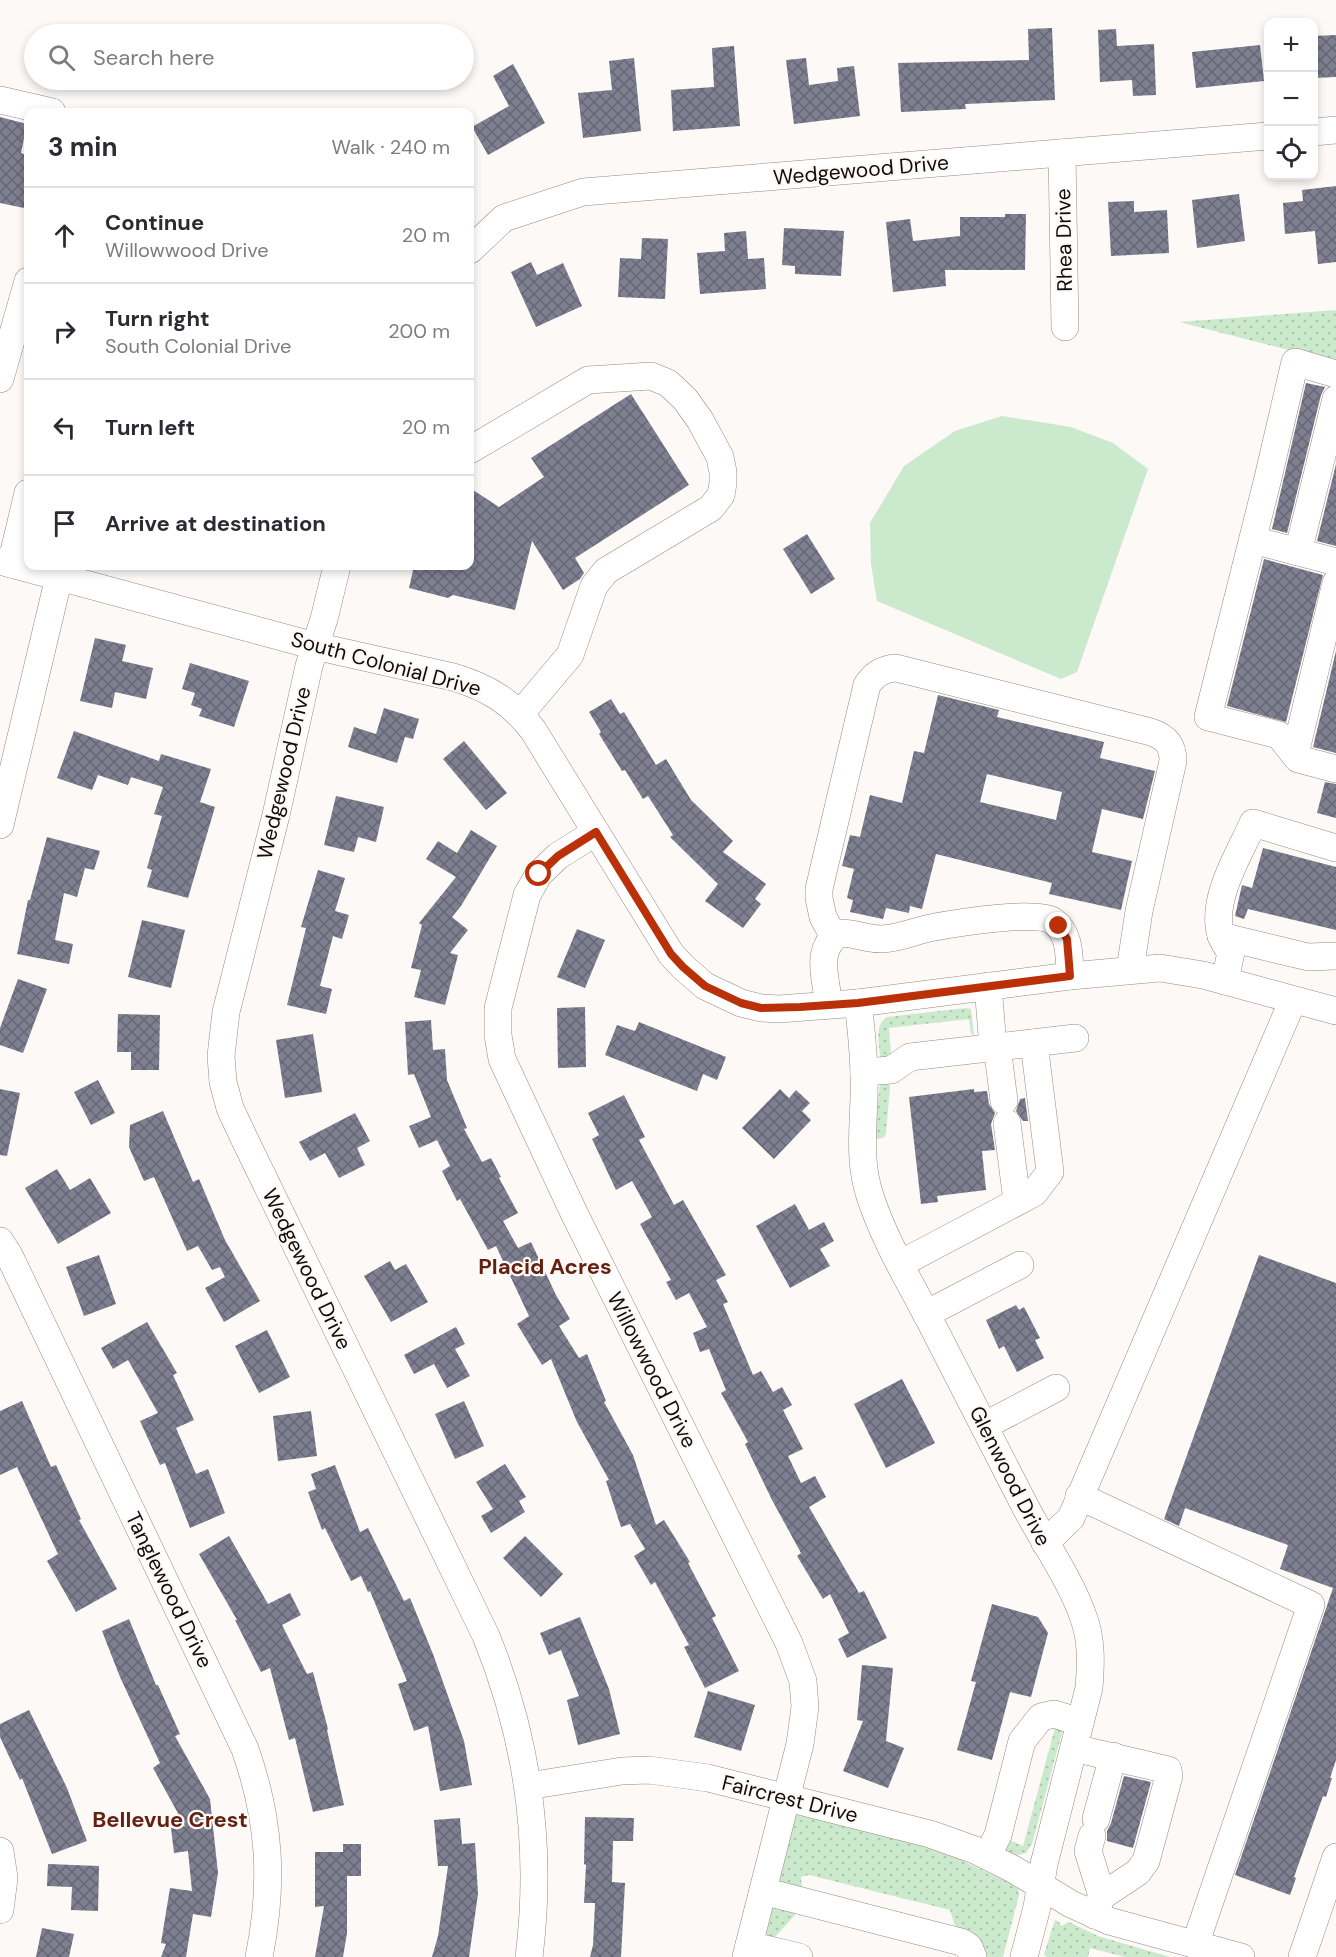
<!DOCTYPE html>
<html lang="en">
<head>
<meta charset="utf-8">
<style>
	:root { --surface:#fff; --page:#f7f7f7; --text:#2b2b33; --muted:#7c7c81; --line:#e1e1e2 }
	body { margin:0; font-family:"DM Sans",sans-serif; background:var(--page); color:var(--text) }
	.controls { position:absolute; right:18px; top:18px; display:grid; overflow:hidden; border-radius:12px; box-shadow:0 3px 9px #0003 }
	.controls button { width:54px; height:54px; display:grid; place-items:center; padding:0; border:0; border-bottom:2px solid var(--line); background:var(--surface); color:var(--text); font:30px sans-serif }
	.stop { position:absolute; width:18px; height:18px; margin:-14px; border:4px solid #ba3008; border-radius:50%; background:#fff }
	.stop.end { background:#ba3008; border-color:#fff; box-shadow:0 2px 6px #0008 }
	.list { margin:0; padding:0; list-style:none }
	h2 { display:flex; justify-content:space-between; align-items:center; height:78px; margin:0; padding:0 24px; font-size:26px }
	h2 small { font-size:20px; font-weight:400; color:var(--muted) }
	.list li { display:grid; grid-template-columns:39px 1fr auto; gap:18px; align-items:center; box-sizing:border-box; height:96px; padding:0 24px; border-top:2px solid var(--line) }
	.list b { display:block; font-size:22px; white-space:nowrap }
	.list p { margin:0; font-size:20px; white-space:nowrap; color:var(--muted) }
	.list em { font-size:20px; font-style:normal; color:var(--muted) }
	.icon { flex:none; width:33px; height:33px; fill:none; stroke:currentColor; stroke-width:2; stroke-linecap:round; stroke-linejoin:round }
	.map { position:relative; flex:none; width:1336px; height:1957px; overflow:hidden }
	.search { position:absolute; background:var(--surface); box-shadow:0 3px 9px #0003; left:24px; top:24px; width:450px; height:66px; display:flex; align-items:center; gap:15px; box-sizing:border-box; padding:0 21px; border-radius:33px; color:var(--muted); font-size:22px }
	.panel { position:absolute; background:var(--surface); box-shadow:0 3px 9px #0003; left:24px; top:108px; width:450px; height:462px; border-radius:12px }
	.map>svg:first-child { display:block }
	.grass { fill:url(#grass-dots) }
	.garden { fill:#cbe9cc }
	.building { fill:url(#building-cross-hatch); fill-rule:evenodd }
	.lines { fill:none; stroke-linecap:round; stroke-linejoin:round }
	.minor-casing { stroke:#998880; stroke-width:28 }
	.minor { stroke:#fff; stroke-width:27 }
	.route { stroke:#ba3008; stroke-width:8 }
	.labels { text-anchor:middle; stroke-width:4.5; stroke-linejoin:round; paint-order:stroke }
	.street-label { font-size:21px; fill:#120c09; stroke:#fdf9f7 }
	.neighbourhood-label { font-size:22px; font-weight:bold; fill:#642111; stroke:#fdf9f7 }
</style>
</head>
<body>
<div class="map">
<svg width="1336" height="1957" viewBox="0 0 1336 1957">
	<defs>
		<pattern id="grass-dots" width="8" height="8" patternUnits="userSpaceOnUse" patternTransform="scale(1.5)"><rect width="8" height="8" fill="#cbe9cc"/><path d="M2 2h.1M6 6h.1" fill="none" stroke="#adc7ae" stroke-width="1.8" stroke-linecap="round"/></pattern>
		<pattern id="building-cross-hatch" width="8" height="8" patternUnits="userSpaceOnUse" patternTransform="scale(1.5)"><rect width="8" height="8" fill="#7e7f90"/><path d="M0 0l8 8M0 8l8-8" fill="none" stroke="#666674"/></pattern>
	</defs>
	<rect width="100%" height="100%" fill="#fdf9f7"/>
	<!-- grass -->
	<g class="grass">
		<polygon points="1336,310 1336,362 1179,322"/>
		<path d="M 966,1008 L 971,1009 L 974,1036 L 971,1033 L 969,1019 L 889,1028 L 891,1056 L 881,1058 L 880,1056 C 879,1042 874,1025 887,1017 Z"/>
		<polygon points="880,1082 889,1083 890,1088 886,1134 883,1138 877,1139 875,1135"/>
		<polygon points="1056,1724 1063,1729 1032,1844 1026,1853 1018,1855 1006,1850 1008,1839 1023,1846"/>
		<polygon points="800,1814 942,1851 1012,1884 1018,1889 1019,1895 1003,1957 982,1957 955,1926 950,1910 809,1875 801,1877 802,1888 779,1882 795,1816"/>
		<polygon points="772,1907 794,1912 795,1915 774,1938 766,1938 764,1931"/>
		<polygon points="1055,1920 1059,1922 1061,1926 1069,1922 1098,1936 1170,1957 1125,1957 1090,1948 1088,1957 1047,1957 1044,1954"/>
	</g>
	<!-- garden -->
	<polygon class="garden" points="1002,416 1071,427 1113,443 1148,469 1077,672 1061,679 877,601 871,564 870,523 904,466 955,431"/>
	<!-- building -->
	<g class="building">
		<polygon points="1052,28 1055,100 965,104 966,109 901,112 898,63 1029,60 1028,29"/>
		<polygon points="1116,29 1117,46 1154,44 1156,95 1133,96 1132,80 1100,82 1098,30"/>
		<polygon points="1336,35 1336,77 1314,78 1314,36"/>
		<polygon points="1260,45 1264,81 1196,88 1192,52"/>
		<polygon points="734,46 740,126 673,131 671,90 714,87 712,48"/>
		<polygon points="634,58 641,131 583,138 578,93 612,90 609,61"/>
		<polygon points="806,58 809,85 838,81 837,68 854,66 860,116 794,124 786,60"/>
		<polygon points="513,64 545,123 488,155 472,127 509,106 493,76"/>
		<polygon points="0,117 27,124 21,153 28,156 28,190 24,208 0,203"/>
		<polygon points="1336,186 1336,262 1318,264 1315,231 1285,234 1283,203 1303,201 1302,190"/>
		<polygon points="1239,194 1245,241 1197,248 1192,200"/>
		<polygon points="1134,201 1134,212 1167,210 1169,253 1111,256 1108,202"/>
		<polygon points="1005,214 1026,214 1025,270 945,270 946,286 893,292 886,222 910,219 913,241 960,236 960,217 1005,217"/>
		<polygon points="784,228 844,231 841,276 795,274 795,266 782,265"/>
		<polygon points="746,231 748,259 764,258 766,289 700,294 697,253 725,251 724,233"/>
		<polygon points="642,238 668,239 665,299 618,297 620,258 641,259"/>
		<polygon points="531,262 537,275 563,263 582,306 536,327 511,272"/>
		<polygon points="1306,383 1325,387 1321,395 1287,533 1272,529"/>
		<polygon points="631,394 689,485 575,558 584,573 580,579 563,590 532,541 515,610 453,595 448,598 409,588 414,566 470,566 470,488 499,507 544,477 531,458"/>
		<polygon points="1336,464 1336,546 1317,541"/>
		<polygon points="807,534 835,579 811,594 783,549"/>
		<polygon points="1264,559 1323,575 1286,722 1227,706"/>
		<polygon points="95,638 126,645 122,661 153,668 146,699 115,692 112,708 80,701"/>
		<polygon points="1336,651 1336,753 1313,747"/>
		<polygon points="190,663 249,681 234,727 199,716 202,709 191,705 195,693 182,689"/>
		<path d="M 938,695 L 999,710 L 997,717 L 1104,742 L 1100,758 L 1155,771 L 1143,819 L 1102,809 L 1092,852 L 1132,861 L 1121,910 L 1049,894 L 1052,883 L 936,854 L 922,909 L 910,906 L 909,913 L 886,908 L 883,919 L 850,912 L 853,900 L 847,898 L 854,869 L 842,866 L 850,835 L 860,837 L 870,795 L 902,803 L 914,751 L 924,753 ZM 987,774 L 1062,792 L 1056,820 L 980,802 Z"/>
		<polygon points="611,699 620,714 624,712 656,765 666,759 691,800 733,841 723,852 766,884 755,899 761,904 743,928 705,901 718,884 670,837 673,835 648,796 643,799 625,770 622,771 599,734 601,732 589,712"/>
		<polygon points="384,708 419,719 413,739 405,737 397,763 348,747 354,727 376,734"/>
		<polygon points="74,731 159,761 161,754 211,769 200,802 215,807 188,898 147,887 152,870 147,868 162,816 154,814 163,787 131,777 128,785 98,775 92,790 57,778"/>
		<polygon points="464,741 507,793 486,810 443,759"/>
		<polygon points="1325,782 1336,784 1336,818 1317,813"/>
		<polygon points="336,796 384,807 376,842 358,837 354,852 324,845"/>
		<polygon points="471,830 497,846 461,906 452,917 468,930 450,953 458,955 445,1005 414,997 421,970 411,968 422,925 419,923 456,877 426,859 438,841 457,853"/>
		<polygon points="47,837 100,851 94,870 85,868 77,897 64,893 55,940 73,944 69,964 17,954 28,900 30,900"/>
		<polygon points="1263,848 1336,867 1336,930 1248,909 1244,919 1235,916 1242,885 1252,888"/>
		<polygon points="318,870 345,878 335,911 349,915 342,939 333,936 320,986 332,989 326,1014 287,1005 306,928 301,927"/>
		<polygon points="142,920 185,930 171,988 128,977"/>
		<polygon points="577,929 605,940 585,988 557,977"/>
		<polygon points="18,979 47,989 23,1053 0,1045 0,1028"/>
		<polygon points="585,1007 586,1067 558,1068 557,1008"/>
		<polygon points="118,1014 160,1015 159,1070 131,1070 131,1052 117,1052"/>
		<polygon points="431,1020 433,1050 445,1049 447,1080 467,1128 464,1129 482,1162 491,1158 501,1177 499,1178 518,1213 503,1221 518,1248 531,1242 556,1295 570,1319 559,1326 579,1358 587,1354 606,1401 604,1402 633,1455 656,1525 664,1520 690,1562 688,1563 716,1616 712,1618 739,1671 705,1688 684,1647 689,1645 655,1582 651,1585 634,1556 645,1549 630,1524 621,1527 606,1481 609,1480 577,1422 551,1359 542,1365 517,1324 529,1316 496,1246 488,1250 460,1199 457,1201 442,1171 450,1166 437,1140 419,1148 409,1126 431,1117 414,1074 408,1075 405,1022"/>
		<polygon points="639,1022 726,1057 717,1080 703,1074 697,1091 605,1055 617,1025 635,1031"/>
		<polygon points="313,1034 322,1092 285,1098 276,1040"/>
		<polygon points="98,1080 115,1113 91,1125 74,1092"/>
		<polygon points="0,1089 20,1093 7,1156 0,1155"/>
		<polygon points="780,1089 789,1098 796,1090 810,1103 802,1111 811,1120 774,1159 742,1128"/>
		<polygon points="974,1089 974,1092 987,1091 989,1104 995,1113 991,1124 995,1150 982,1151 986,1190 937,1196 938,1202 921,1204 909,1097"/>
		<polygon points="624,1095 645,1137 639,1140 674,1205 683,1200 726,1275 716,1280 728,1302 723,1304 753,1375 761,1371 773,1392 782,1387 792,1405 783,1410 803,1449 788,1456 801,1483 815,1476 826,1497 809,1507 859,1593 864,1591 887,1638 847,1658 838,1639 849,1633 830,1594 823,1599 797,1556 801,1553 772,1500 745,1444 748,1442 721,1393 726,1390 709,1349 700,1352 693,1333 707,1327 689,1293 676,1300 666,1282 671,1280 640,1224 652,1217 632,1181 616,1190 592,1139 599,1135 588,1113"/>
		<polygon points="1025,1098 1028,1121 1023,1121 1016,1111 1020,1099"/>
		<polygon points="163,1111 193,1182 199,1179 225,1240 260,1301 224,1322 205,1288 225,1277 220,1267 212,1270 198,1246 187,1251 154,1177 144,1181 129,1147 130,1125"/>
		<polygon points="355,1113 370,1141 357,1148 365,1165 339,1178 325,1153 310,1161 299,1142"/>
		<polygon points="57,1169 70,1190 90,1178 111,1213 58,1244 25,1188"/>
		<polygon points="795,1204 809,1230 824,1222 834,1241 820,1249 830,1266 790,1288 756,1226"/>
		<polygon points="99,1255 116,1304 84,1316 66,1267"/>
		<polygon points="1259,1255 1336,1283 1336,1760 1330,1778 1332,1778 1326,1797 1323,1796 1294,1877 1296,1878 1290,1895 1235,1875 1333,1588 1280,1569 1288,1545 1185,1508 1179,1526 1164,1519"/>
		<polygon points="390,1261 395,1270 406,1264 428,1302 391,1322 364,1276"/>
		<polygon points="1016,1305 1019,1310 1024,1307 1040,1338 1035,1340 1044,1358 1017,1372 1004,1346 999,1349 986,1320"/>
		<polygon points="147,1322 177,1373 173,1375 194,1420 176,1428 196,1474 208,1469 225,1513 190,1528 165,1463 160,1465 140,1421 158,1413 128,1360 113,1369 101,1348"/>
		<polygon points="456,1327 465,1344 455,1349 470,1376 447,1388 434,1364 414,1374 404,1355"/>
		<polygon points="267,1330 290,1377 259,1393 235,1346"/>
		<polygon points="902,1379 935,1443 886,1468 854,1404"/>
		<polygon points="22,1401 51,1467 56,1465 81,1519 79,1520 117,1589 76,1612 47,1561 58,1554 17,1467 0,1475 0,1411"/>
		<polygon points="464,1401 484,1446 455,1459 435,1414"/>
		<polygon points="311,1411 317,1456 278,1461 273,1416"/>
		<polygon points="505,1464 526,1497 519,1501 525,1512 491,1533 481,1516 493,1509 476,1482"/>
		<polygon points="335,1465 360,1532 368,1528 404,1601 410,1598 433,1654 464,1741 472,1785 440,1791 428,1726 414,1731 398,1684 407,1681 370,1591 368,1592 361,1576 351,1581 325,1528 322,1530 308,1492 316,1489 311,1474"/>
		<polygon points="229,1536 268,1604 290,1593 301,1615 282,1625 307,1674 313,1672 328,1729 327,1730 344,1805 313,1812 295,1738 289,1740 270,1668 261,1672 235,1620 237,1620 199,1554"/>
		<polygon points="525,1536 563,1574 541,1597 503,1558"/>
		<polygon points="992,1604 1038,1617 1048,1633 1031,1697 1010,1692 992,1760 957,1750 976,1682 971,1681"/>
		<polygon points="580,1617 609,1689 620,1734 578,1745 567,1700 579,1696 561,1650 549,1655 540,1633"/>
		<polygon points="129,1619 156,1685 158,1685 180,1734 175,1736 210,1799 218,1873 211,1917 193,1914 186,1957 161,1957 166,1944 161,1943 170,1888 192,1891 188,1851 174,1853 171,1828 185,1826 153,1768 160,1763 120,1677 102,1631"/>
		<polygon points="862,1665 893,1668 886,1741 904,1748 888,1788 843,1771 863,1721 857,1720"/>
		<polygon points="708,1691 755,1705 741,1751 694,1737"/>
		<polygon points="29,1710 67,1788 87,1841 52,1854 22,1778 20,1780 0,1737 0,1724"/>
		<polygon points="1124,1776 1151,1782 1133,1848 1107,1841 1107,1831 1111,1823"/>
		<polygon points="585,1817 634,1818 633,1841 613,1841 612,1882 625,1883 621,1957 590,1957 593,1945 595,1903 584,1903 586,1865 584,1864"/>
		<polygon points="460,1818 462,1844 475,1843 478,1894 469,1957 432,1957 438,1936 448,1866 438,1866 434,1820"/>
		<polygon points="343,1844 361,1844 361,1876 347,1876 347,1933 343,1957 315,1957 324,1906 315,1907 315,1852 343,1852"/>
		<polygon points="48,1864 99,1866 98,1911 71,1910 72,1887 47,1886"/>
		<polygon points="42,1928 74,1934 69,1957 36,1957"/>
	</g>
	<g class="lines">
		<!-- minor casing -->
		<g class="minor-casing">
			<g id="minor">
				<polyline points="0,100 52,112"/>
				<polyline points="1314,132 1336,130"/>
				<polyline points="1062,153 1065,327"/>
				<polyline points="470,250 504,218 583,192 1268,136"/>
				<polyline points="1336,374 1295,362 1268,478 1208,717 1279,735 1298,759 1336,769"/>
				<polyline points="0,379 28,281"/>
				<polyline points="470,450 588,380 651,376 668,383 685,399 700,420 720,457 723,472 723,483 721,495 711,508 606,571 594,586 570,655 521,713"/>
				<polyline points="1253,540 1336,562"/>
				<polyline points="1298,552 1336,399"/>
				<path d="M 0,561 L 315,646 L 453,677 C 487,687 512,702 533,730 L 671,954 L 683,967 L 705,986 L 741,1003 L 761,1008 L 779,1009 L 858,1003 L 1070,976 L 1160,968 L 1203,975 L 1336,1011"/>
				<polyline points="11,564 28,493"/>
				<path d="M 337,566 L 324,619 L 309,666 L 276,815 L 226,1012 L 221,1056 L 223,1082 L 230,1108 L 244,1138 L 486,1636 C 528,1739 543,1845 529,1957"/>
				<polyline points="1295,754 1336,583"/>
				<polyline points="0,825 59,577"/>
				<polyline points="596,832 558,856 539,874 527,895 498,1008 498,1035 502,1059 574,1213 789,1643 803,1681 805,1707 800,1744 746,1957"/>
				<polyline points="1221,936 1308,957 1336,956"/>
				<path d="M 834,937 L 823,917 L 819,898 L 819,889 L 867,685 C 875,674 882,669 896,668 L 1151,732 C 1166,737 1173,745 1173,761 L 1139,911 L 1130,970"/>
				<path d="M 1225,981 L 1231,952 C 1227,947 1223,941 1221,935 C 1210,900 1239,855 1253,823 L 1336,848"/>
				<polyline points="988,986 993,1046"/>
				<path d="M 858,1003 C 862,1034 865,1065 864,1097 C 863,1131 859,1163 870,1196 C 884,1239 908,1279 929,1319 C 961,1382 994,1445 1026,1508 C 1044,1542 1071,1581 1083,1616 C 1092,1639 1091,1664 1089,1688 L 1044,1864 L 1037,1907 L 1024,1957"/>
				<path d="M 829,1004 C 826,980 814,948 840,933 C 854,933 867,939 881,939 C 900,939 916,930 935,927 C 957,923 1037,910 1053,921 C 1071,934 1069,957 1070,976"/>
				<polyline points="997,1046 1004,1101"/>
				<polyline points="864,1072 891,1070 910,1057 1075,1038"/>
				<polyline points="1007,1123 1017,1201"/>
				<path d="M 0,1241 L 9,1255 L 245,1749 C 270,1820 274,1883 259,1957"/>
				<polyline points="900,1264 1034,1193 1050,1172 1034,1043"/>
				<polyline points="926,1314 1020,1265"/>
				<polyline points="984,1426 1056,1388"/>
				<polyline points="1079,1496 1311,1605 1195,1945"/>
				<polyline points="1045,1543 1071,1518 1293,1000"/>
				<polyline points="1074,1748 1168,1770 1169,1776 1146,1861 1138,1872 1102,1896 1094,1915"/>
				<polyline points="528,1786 622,1771 649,1770 708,1778 930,1834 975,1850 1013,1869 1071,1904 1109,1921 1241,1957"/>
				<polyline points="1096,1819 1113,1756"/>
				<polyline points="1092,1836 1088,1851 1102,1896"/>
				<polyline points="0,1851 4,1878 0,1910"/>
				<polyline points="987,1856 998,1835 1022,1741 1041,1717 1054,1714 1080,1722"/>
				<polyline points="763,1891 961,1942 969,1947 973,1957"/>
				<polyline points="749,1945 799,1957"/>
				<polyline points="1302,1957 1336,1857"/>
			</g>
		</g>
		<!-- minor -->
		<use href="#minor" class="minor"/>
	</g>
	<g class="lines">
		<!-- route -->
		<polyline class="route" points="539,874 558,856 596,832 671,954 683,967 705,986 741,1003 761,1008 800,1007 858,1003 1070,976 1067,939 1059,926"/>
	</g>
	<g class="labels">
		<!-- street labels -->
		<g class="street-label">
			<text transform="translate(861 170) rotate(-5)" y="7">Wedgewood Drive</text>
			<text transform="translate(1064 240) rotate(-91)" y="7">Rhea Drive</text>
			<text transform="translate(386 664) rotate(15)" y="7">South Colonial Drive</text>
			<text transform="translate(284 773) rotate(-77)" y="7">Wedgewood Drive</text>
			<text transform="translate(307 1269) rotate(64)" y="7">Wedgewood Drive</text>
			<text transform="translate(652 1370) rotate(63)" y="7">Willowwood Drive</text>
			<text transform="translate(1010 1476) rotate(63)" y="7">Glenwood Drive</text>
			<text transform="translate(169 1590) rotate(64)" y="7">Tanglewood Drive</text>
			<text transform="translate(790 1799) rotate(14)" y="7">Faircrest Drive</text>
		</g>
		<!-- neighbourhood labels -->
		<g class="neighbourhood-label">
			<text x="545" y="1274">Placid Acres</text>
			<text x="170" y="1827">Bellevue Crest</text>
		</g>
	</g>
</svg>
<div class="controls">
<button>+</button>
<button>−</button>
<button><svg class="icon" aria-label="locate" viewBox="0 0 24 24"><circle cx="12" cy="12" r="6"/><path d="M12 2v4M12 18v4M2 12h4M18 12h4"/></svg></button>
</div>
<div class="stop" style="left:539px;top:874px"></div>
<div class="stop end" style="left:1059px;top:926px"></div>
<div class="search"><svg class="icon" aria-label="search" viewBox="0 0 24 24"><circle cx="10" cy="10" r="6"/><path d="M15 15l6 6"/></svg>Search here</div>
<section class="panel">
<h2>3 min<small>Walk · 240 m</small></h2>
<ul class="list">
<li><svg class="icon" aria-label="ahead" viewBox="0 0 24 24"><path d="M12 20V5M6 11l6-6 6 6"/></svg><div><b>Continue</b><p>Willowwood Drive</p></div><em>20 m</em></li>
<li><svg class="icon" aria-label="right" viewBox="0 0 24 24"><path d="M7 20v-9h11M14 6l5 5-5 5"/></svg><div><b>Turn right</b><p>South Colonial Drive</p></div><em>200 m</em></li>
<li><svg class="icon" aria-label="left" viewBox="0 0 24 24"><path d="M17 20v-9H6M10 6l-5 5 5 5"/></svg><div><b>Turn left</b></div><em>20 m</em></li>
<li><svg class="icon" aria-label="arrive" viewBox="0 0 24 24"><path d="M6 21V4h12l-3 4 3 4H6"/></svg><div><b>Arrive at destination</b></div></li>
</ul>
</section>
</div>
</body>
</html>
